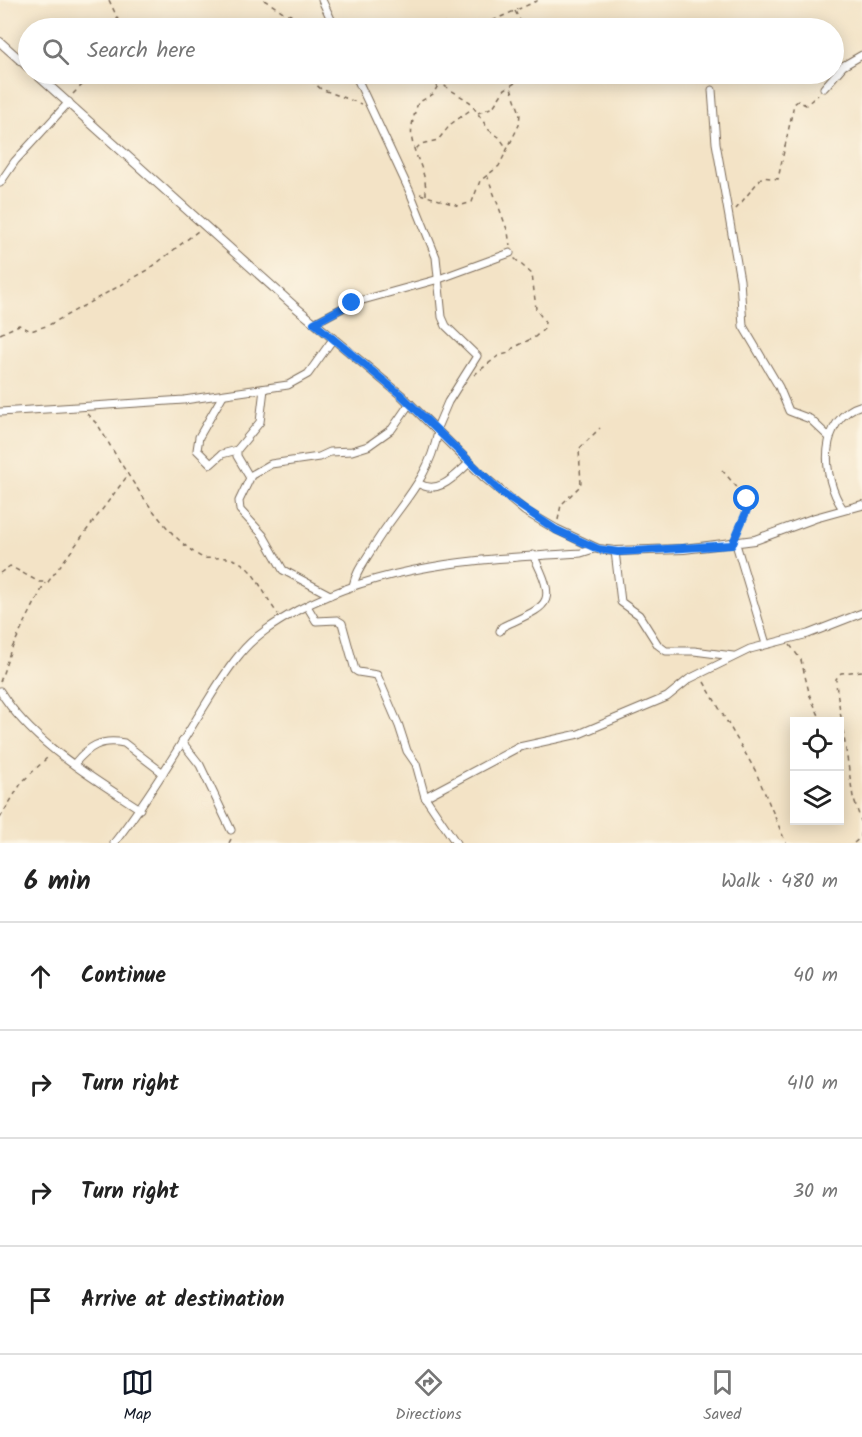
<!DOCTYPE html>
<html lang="en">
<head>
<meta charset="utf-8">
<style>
	:root { --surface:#fff; --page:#f6f6f6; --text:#222; --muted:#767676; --line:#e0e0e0; --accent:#111827 }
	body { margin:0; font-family:Kalam,sans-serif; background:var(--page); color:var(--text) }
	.controls { position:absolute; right:18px; bottom:18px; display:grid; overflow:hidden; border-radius:0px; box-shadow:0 3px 15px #0003 }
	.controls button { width:54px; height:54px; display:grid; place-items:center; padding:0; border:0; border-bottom:2px solid var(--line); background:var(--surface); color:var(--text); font:30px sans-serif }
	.stop { position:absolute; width:18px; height:18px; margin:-14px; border:4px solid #1a73e8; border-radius:50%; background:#fff }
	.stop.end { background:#1a73e8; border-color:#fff; box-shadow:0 2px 6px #0008 }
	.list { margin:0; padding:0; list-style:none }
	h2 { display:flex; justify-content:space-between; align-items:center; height:78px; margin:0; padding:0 24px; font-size:26px }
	h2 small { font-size:20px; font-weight:400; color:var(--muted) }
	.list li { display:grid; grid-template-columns:39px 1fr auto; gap:18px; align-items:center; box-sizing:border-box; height:108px; padding:0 24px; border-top:2px solid var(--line) }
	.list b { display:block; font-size:22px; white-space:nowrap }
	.list em { font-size:20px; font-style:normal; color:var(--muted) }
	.icon { flex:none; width:33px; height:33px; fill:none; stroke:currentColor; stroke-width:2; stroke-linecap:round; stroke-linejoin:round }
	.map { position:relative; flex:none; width:862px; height:843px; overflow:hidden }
	.search { position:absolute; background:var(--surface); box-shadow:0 3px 15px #0003; left:18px; right:18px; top:18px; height:66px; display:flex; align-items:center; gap:15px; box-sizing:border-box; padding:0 21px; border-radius:33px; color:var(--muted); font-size:22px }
	.sheet { height:510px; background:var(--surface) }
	nav { display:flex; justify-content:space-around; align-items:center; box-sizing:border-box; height:84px; border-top:2px solid var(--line); background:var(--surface); font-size:16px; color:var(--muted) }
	nav a { display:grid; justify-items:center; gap:3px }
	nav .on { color:var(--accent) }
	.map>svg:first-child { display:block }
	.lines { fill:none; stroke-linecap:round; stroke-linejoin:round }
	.minor-casing { stroke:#7b6b59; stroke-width:9 }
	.tertiary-casing { stroke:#7b6b59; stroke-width:10 }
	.path { stroke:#7b6b59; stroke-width:1.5; stroke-dasharray:4.5 4.5; stroke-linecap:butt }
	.minor { stroke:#fff; stroke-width:7 }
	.tertiary { stroke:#fff; stroke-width:8 }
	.route { stroke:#1a73e8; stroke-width:8 }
</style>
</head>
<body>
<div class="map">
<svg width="862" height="843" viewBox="0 0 862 843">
	<rect width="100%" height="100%" fill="#fcf5e5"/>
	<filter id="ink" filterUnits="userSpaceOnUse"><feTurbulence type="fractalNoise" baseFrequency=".0167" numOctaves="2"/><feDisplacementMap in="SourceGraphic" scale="12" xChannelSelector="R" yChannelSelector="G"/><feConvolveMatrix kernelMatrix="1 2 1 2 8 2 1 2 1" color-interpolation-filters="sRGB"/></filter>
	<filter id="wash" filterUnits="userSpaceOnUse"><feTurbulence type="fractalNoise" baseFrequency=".008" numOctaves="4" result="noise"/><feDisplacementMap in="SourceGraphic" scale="24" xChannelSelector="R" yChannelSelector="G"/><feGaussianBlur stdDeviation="1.35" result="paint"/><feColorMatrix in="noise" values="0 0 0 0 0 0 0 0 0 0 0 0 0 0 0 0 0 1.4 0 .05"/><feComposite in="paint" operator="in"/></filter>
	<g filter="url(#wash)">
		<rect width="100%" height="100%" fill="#f3e3c6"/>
	</g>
	<g filter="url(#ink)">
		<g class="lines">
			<!-- minor casing -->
			<g class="minor-casing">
				<g id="minor">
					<polyline points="322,0 335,28"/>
					<polyline points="355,74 410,192 436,257 442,317 446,326 477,356 448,402 436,430"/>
					<polyline points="824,88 843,66 862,55"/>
					<polyline points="712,90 716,143 740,280 743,326 779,387 789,411 810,419 829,437"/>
					<polyline points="0,183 15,161 69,102"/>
					<polyline points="314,323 352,303 439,279 510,253"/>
					<polyline points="264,389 260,422 237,450 237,456 250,478 239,501 240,510 263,535 283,570 330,595"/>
					<polyline points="223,395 199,437 197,450 211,464 222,454 237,450"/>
					<polyline points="0,412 184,400 288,385 308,374 333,339"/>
					<polyline points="250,476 271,464 319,457 330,452 352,451 368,446 392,429 410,403"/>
					<path d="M 418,483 C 438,496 455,476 469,463"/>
					<path d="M 843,509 C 821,477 818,418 862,405"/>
					<polyline points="736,544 766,644"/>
					<polyline points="615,551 621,602 639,615 658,645 666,651 694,651 733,656"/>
					<path d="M 353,586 C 356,571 365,561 372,549 C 398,505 428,483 438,432"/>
					<polyline points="307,606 316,621 337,620 342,623 355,670 358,672 377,675 399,726 407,751 416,764 425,797 456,843"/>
					<path d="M 500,631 L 502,627 C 548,605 559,606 533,555"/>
					<path d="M 0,691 C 32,743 90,776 140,809"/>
					<polyline points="182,742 200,765 231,830"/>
					<path d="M 74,764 C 88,747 101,738 124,743 L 163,773"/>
					<polyline points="425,797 519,747 579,734 667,697 689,679 750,649 808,634 862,613"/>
					<path d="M 114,843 C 145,803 171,761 197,718 C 211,696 224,673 240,654 C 255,635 277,622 298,610 C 386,563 483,559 581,553 L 597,548"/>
				</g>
			</g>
			<!-- tertiary casing -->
			<g class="tertiary-casing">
				<g id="tertiary">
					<polyline points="0,42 28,67"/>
					<polyline points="36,74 293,305 401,395 484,477 525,511 556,529 598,549 615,551 684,549 755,540 815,518 862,505"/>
				</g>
			</g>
			<!-- path -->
			<g class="path">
				<polyline points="109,0 122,28"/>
				<polyline points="264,0 285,13 326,27"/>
				<polyline points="515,11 524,28"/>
				<polyline points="432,28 446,23 464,28"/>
				<polyline points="476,28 539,0"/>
				<polyline points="304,74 321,89 361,104"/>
				<polyline points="431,74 446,87 470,102 489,130 499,137 506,147"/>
				<polyline points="73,94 93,74"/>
				<polyline points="478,113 493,107 505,89 530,74"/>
				<polyline points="416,149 421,144 438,140 451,124 473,108"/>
				<polyline points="487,175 508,232 510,246"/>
				<polyline points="420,194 459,206 472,202 480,181 499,166 519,125 520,113 510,85"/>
				<path d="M 426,195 C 426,168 416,162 412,140 C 410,129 414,114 418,103 L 433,94 L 440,82"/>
				<polyline points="736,209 762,177 778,179 794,104 798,101 806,105 818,95"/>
				<polyline points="0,334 19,325 31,331 49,325 148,270 198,231"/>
				<polyline points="474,375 498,356 509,353 513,348 535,337 544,329 545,322 536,309 532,274 514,258"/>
				<path d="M 87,414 L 98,425 C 121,464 162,536 203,558 C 211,559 219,557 227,558 C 253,560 264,597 278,614"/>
				<polyline points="722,470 747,499 747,510 735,535"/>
				<polyline points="558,520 561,505 581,485 579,449 600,428"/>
				<polyline points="0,573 10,566 39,582 48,582 128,475"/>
				<polyline points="790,645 801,660 810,696 822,722"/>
				<polyline points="862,671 841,673 836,679 836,684 853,797 862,824"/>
				<polyline points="0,682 10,652 45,583"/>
				<polyline points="704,682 755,770 786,843"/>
				<polyline points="0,818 22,782 49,756"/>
				<polyline points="229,843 232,837"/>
				<polyline points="854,843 861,837 862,826"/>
			</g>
			<!-- minor -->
			<use href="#minor" class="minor"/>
			<!-- tertiary -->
			<use href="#tertiary" class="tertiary"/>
		</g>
	</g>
	<g class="lines" filter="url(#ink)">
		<!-- route -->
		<polyline class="route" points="352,303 314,323 401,395 503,494 556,530 598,549 618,552 732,545 747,510 747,499"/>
	</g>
</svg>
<div class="controls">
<button><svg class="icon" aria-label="locate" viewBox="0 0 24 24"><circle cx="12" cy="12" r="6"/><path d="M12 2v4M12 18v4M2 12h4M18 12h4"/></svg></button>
<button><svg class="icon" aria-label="layers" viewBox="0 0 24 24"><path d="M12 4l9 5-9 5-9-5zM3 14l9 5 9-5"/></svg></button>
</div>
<div class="stop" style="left:747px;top:499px"></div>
<div class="stop end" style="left:352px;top:303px"></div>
<div class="search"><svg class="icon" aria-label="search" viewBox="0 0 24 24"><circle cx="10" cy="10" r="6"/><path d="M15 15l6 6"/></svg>Search here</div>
</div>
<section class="sheet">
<h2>6 min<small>Walk · 480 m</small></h2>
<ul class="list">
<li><svg class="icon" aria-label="ahead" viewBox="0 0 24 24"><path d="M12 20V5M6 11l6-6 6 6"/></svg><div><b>Continue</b></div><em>40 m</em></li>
<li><svg class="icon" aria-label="right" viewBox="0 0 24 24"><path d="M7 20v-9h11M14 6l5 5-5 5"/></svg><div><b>Turn right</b></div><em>410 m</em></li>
<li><svg class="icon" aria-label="right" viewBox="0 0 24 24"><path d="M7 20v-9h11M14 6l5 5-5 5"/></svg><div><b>Turn right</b></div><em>30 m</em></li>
<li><svg class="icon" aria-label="arrive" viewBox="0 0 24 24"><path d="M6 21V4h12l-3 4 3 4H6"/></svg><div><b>Arrive at destination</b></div></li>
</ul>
</section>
<nav>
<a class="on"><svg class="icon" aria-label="map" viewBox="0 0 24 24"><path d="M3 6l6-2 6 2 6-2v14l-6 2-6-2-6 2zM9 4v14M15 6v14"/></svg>Map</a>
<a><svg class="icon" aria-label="directions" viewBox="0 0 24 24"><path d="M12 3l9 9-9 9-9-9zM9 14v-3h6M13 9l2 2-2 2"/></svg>Directions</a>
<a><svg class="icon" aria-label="saved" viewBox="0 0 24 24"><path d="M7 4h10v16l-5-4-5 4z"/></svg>Saved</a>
</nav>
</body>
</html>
